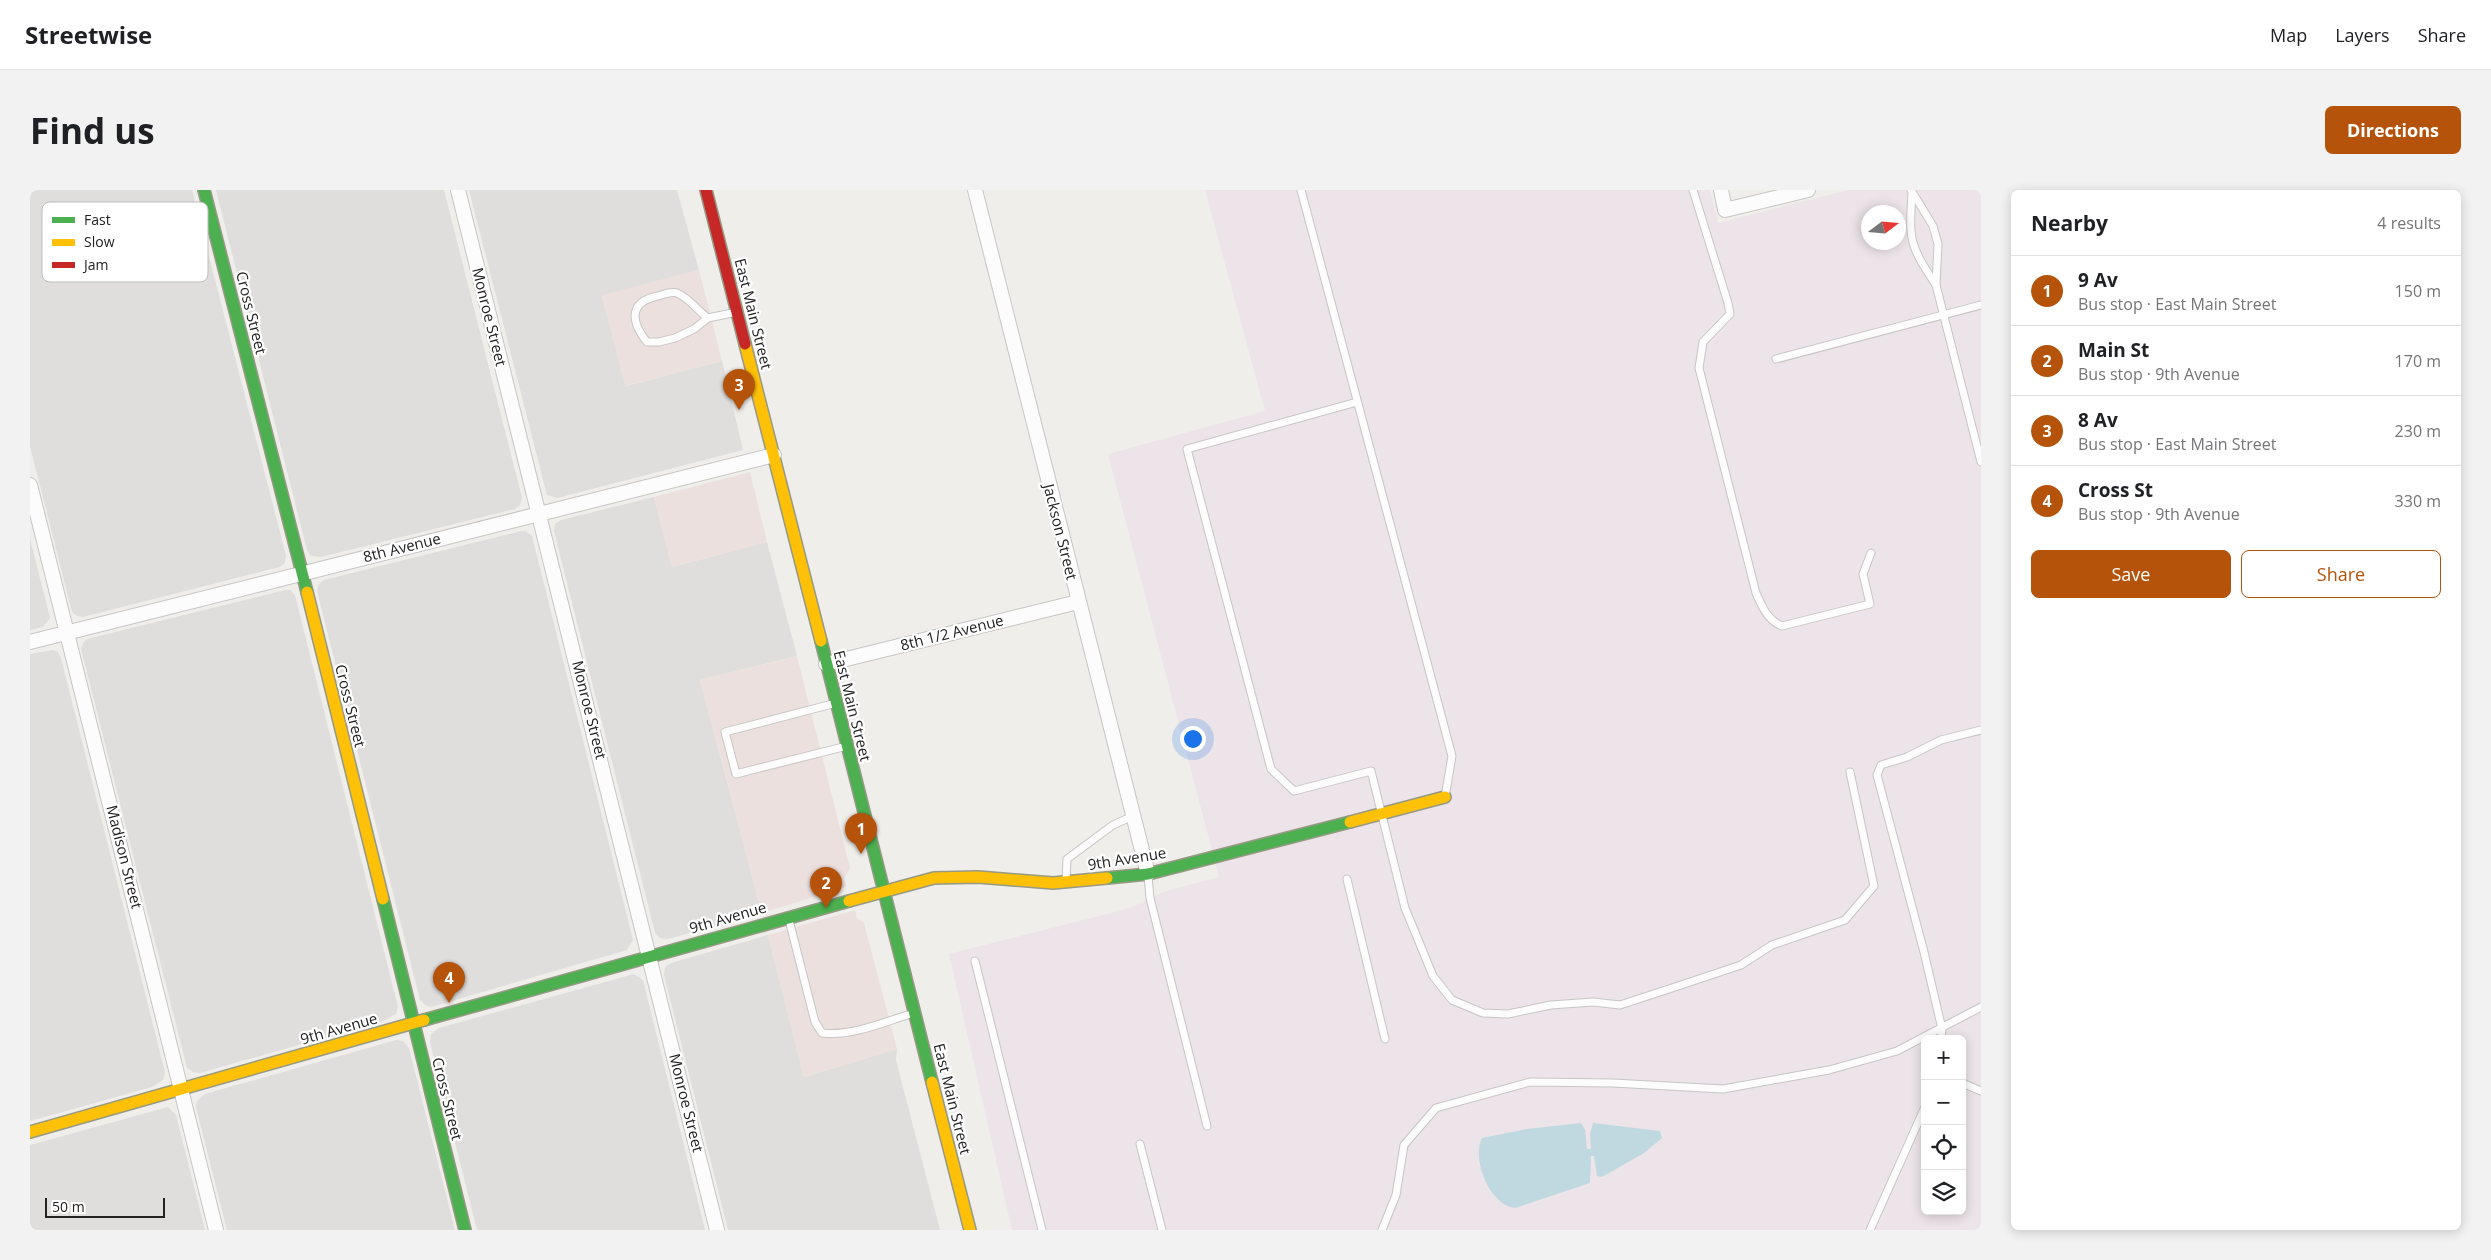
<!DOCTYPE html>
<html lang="en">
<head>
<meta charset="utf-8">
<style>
	:root { --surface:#fff; --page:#f2f2f2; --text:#202124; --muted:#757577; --line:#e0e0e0; --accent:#b45309 }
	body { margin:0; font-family:"Open Sans",sans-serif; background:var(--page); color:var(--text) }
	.controls { position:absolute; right:15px; bottom:15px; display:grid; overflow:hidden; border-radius:8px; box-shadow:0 2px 12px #0003 }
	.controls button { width:45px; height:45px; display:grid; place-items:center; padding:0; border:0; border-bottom:1px solid var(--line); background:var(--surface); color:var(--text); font:25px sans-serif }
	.compass { position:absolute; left:1831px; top:15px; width:45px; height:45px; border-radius:50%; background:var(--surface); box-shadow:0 2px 12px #0003; rotate:74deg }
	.scale { position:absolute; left:15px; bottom:12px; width:120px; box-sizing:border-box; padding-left:5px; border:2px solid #222; border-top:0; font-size:14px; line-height:18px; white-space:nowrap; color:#222; -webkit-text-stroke:4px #fff; paint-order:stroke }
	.you { position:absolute; left:1162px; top:548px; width:18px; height:18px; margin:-12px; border:4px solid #fff; border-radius:50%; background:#1a73e8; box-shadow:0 0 0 8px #1a73e833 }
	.badge { display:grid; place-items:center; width:32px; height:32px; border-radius:50%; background:var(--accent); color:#fff; font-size:16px; font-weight:700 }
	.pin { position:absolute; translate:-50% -41px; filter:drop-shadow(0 1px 2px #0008) }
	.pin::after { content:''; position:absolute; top:26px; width:18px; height:15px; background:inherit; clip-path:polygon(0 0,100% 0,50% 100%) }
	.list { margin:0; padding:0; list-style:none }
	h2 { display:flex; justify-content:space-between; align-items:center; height:65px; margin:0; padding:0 20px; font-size:21px }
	h2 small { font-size:16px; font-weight:400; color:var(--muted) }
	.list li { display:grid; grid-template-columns:32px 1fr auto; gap:15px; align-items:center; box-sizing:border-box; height:70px; padding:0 20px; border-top:1px solid var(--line) }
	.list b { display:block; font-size:19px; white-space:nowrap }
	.list p { margin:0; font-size:16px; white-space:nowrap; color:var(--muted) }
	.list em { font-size:16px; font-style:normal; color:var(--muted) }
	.actions { display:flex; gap:10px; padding:15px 20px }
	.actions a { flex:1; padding:11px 0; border:1px solid var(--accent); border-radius:8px; text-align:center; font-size:18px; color:var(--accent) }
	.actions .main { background:var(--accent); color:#fff }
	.icon { flex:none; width:28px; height:28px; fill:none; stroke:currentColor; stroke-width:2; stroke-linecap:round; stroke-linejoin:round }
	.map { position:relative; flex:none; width:1951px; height:1040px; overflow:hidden; border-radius:8px }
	header { display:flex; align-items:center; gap:30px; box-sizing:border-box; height:70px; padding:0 25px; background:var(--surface); border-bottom:1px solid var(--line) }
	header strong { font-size:24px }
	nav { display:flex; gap:28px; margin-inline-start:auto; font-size:18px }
	.intro { display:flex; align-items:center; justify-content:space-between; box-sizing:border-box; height:120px; padding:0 30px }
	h1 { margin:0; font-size:35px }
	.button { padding:12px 22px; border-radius:8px; background:var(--accent); color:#fff; font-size:18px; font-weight:700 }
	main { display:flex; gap:30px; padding:0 30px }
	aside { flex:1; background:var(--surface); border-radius:8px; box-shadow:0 2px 12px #0003 }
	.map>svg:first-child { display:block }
	.residential { fill:#dfdedc }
	.commercial { fill:#ece0de }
	.industrial { fill:#ece4e8; fill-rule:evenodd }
	.water { fill:#c0d8e0 }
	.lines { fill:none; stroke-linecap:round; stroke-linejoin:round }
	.lane-casing { stroke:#c7c6c5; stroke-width:9 }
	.street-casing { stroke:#c7c6c5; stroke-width:16 }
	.fast-casing { stroke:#969983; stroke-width:14 }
	.slow-casing { stroke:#969983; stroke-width:14 }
	.jam-casing { stroke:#969983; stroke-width:14 }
	.lane { stroke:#fdfcfc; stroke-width:7 }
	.street { stroke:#fdfcfc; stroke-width:14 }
	.fast { stroke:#4caf50; stroke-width:11 }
	.slow { stroke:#ffc107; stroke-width:11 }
	.jam { stroke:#c62828; stroke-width:11 }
	.labels { text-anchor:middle; stroke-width:4.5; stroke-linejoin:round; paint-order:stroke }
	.street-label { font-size:15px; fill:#222; stroke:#fff }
	.key { fill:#fff; stroke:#bdbdbd; stroke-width:1 }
	.key-label { font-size:14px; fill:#222 }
</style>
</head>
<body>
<header>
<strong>Streetwise</strong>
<nav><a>Map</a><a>Layers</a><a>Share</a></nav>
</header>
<div class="intro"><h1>Find us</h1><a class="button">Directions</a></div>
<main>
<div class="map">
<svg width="1951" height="1040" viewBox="0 0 1951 1040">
	<rect width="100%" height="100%" fill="#efeeeb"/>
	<!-- residential -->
	<g class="residential">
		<polygon points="0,0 162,0 256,366 255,373 250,377 53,427 47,426 42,422 0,256"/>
		<polygon points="186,0 414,0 492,308 490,315 485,319 291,367 281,366 277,360"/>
		<polygon points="439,0 647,0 669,80 572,106 596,196 692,171 713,260 527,308 517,305"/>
		<polygon points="624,307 642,377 737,352 767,466 670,490 732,723 638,749 630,748 625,743 524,341 525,334 531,330"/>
		<polygon points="491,341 496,341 502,346 603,750 597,760 401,817 395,815 390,810 287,401 289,394 294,390"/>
		<polygon points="0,349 20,428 13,437 0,440"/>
		<polygon points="255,400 260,400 265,405 368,817 366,824 353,831 170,883 163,882 157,878 51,459 53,453 57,449"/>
		<polygon points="23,460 28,462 31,468 135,883 133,890 122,897 0,931 0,464"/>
		<polygon points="738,745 774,887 867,859 866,870 910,1040 698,1040 634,785 635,777 641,773"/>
		<polygon points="604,784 613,790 675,1040 447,1040 400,852 401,844 409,838"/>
		<polygon points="366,850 373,851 379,858 425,1040 197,1040 166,917 167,911 175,904"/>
		<polygon points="138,917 146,925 175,1040 0,1040 0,955"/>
	</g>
	<!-- commercial -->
	<g class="commercial">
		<polygon points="669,80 692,171 595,196 572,105"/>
		<polygon points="720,282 737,352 642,377 624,307"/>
		<polygon points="767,466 820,678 814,688 816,697 732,723 670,490"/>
		<polygon points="825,720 827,728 834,733 867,859 774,887 738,745"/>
	</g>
	<!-- industrial -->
	<path class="industrial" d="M 1175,0 L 1680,0 L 1688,33 L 1819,0 L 1951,0 L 1951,1040 L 982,1040 L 919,764 L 1100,718 L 1136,701 L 1189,687 L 1078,264 L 1235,221 ZM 1838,22 L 1868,22 L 1868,52 L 1838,52 ZM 1895,849 L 1932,849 L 1932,1021 L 1895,1021 Z"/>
	<!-- water -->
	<path class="water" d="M 1551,933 L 1555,940 L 1557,959 L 1561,959 L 1560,944 L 1563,933 L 1630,941 L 1632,948 L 1614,963 L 1572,987 L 1567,986 L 1564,966 L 1561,966 L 1560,993 L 1485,1018 C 1460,1016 1441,969 1452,948 L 1497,939 Z"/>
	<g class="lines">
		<!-- lane casing -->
		<g class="lane-casing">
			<g id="lane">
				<polyline points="1271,0 1422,566 1415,607"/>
				<path d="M 1663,0 L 1698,113 L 1700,124 L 1673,152 L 1669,178 L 1726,403 C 1732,416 1737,430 1752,436 L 1840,414 L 1833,384 L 1841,363"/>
				<polyline points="1881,0 1903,36 1908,54 1906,95 1951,272"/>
				<path d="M 1882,3 C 1879,51 1879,54 1906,95"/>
				<path d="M 678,128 C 668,121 658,107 647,103 C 641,101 634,104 628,106 C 598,112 601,132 617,152 L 629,152 L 645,148 L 664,139 L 678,128 L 707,122"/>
				<polyline points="1746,169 1951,115"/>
				<polyline points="1327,212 1157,259 1241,579 1264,601 1341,581 1375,718 1403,786 1422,810 1453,823 1478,824 1521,815 1563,812 1590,815 1645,797 1711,775 1742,755 1815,730 1844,696 1820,582"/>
				<polyline points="806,513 695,542 706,584 817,556"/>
				<polyline points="1118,686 1120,708 1177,936"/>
				<polyline points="1317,689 1355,849"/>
				<polyline points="1036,690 1037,669 1083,635 1103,626"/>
				<path d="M 759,730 L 785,832 L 792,843 C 822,847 856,831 884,823"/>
				<polyline points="945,771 1012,1040"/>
				<polyline points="1911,849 1912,839 1894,762 1847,585 1851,575 1877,567 1911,550 1951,540"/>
				<polyline points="1932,893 1951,901"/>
				<polyline points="1110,954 1132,1040"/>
				<polyline points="1352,1040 1366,1005 1374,955 1406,918 1500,892 1583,893 1693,899 1799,880 1867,861 1951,817"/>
				<polyline points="1840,1040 1895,917"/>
			</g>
		</g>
		<!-- street casing -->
		<g class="street-casing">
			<g id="street">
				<polyline points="428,0 687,1040"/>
				<polyline points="945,0 1118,684"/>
				<polyline points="1691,0 1695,20 1778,0"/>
				<polyline points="0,295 186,1040"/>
				<polyline points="0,452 744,265"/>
				<polyline points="796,474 1048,412"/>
			</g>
		</g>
		<!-- fast casing -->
		<g class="fast-casing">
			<g id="fast">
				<polyline points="174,0 277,402"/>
				<polyline points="791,451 902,892"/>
				<polyline points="1077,688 1118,684 1320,632"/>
				<polyline points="353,709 435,1040"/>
				<polyline points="394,830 819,711"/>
			</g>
		</g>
		<!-- slow casing -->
		<g class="slow-casing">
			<g id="slow">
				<polyline points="715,154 791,451"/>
				<polyline points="277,402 353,709"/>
				<polyline points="1320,632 1415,607"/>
				<polyline points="819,711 904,688 948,687 1023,693 1077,688"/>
				<polyline points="902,892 940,1040"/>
				<polyline points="0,942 394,830"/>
			</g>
		</g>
		<!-- jam casing -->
		<g class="jam-casing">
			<polyline id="jam" points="676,0 715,154"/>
		</g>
		<!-- lane -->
		<use href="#lane" class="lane"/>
		<!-- street -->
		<use href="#street" class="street"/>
		<!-- fast -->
		<use href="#fast" class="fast"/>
		<!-- slow -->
		<use href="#slow" class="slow"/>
		<!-- jam -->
		<use href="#jam" class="jam"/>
	</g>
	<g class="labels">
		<!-- street labels -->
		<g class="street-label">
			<text transform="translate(221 123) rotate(76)" y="5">Cross Street</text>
			<text transform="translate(723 124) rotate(76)" y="5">East Main Street</text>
			<text transform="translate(459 127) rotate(76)" y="5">Monroe Street</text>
			<text transform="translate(1030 342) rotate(76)" y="5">Jackson Street</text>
			<text transform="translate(372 358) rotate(-14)" y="5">8th Avenue</text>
			<text transform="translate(922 443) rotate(-14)" y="5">8th 1/2 Avenue</text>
			<text transform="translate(320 516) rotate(76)" y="5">Cross Street</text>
			<text transform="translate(822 516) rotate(76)" y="5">East Main Street</text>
			<text transform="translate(559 520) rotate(76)" y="5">Monroe Street</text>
			<text transform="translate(94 667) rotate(76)" y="5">Madison Street</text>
			<text transform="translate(1097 669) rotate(-9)" y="5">9th Avenue</text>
			<text transform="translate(698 728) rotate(-16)" y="5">9th Avenue</text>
			<text transform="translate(309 839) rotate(-16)" y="5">9th Avenue</text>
			<text transform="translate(417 909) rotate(76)" y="5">Cross Street</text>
			<text transform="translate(922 909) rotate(76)" y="5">East Main Street</text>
			<text transform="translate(656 913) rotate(76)" y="5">Monroe Street</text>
		</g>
	</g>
	<!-- legend -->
	<rect x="12" y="12" width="166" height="80" rx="8" class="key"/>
	<rect x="22" y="27" width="23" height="6" fill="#4caf50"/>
	<rect x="22" y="49" width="23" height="7" fill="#ffc107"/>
	<rect x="22" y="72" width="23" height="6" fill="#c62828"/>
	<g class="key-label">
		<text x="54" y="35">Fast</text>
		<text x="54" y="57">Slow</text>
		<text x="54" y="80">Jam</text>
	</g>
</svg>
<div class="controls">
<button>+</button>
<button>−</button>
<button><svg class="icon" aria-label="locate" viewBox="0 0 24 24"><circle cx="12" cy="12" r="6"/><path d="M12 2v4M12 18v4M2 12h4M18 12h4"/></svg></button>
<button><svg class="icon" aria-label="layers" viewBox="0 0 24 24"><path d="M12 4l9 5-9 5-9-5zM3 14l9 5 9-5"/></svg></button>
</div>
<svg class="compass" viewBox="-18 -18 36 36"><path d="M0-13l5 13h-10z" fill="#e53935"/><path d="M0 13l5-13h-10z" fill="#757577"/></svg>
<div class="scale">50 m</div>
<div class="you"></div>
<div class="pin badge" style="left:831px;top:664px">1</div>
<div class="pin badge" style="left:796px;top:718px">2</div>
<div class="pin badge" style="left:709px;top:220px">3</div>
<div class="pin badge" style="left:419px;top:813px">4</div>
</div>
<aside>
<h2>Nearby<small>4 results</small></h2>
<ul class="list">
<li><span class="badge">1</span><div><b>9 Av</b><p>Bus stop · East Main Street</p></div><em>150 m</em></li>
<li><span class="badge">2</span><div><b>Main St</b><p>Bus stop · 9th Avenue</p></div><em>170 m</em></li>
<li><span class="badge">3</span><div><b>8 Av</b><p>Bus stop · East Main Street</p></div><em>230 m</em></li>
<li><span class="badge">4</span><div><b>Cross St</b><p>Bus stop · 9th Avenue</p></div><em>330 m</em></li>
</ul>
<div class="actions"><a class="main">Save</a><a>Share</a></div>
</aside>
</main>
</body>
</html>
